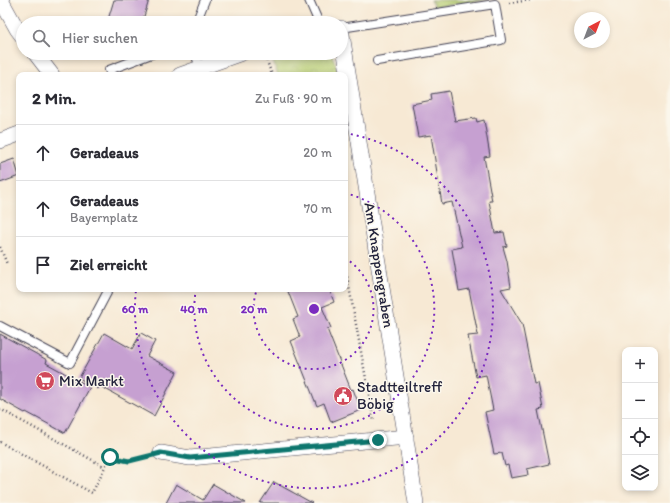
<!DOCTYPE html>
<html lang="de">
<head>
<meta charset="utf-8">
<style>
	:root { --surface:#fff; --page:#f2f2f3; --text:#2b2b33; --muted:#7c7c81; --line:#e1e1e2 }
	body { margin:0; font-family:Itim,sans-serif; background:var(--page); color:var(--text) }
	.controls { position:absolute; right:12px; bottom:12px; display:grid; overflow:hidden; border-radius:8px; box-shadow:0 2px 6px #0003 }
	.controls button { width:36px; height:36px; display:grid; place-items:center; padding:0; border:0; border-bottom:1px solid var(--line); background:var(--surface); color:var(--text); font:20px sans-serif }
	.compass { position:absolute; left:574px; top:12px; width:36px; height:36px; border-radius:50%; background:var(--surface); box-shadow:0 2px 6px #0003; rotate:42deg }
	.stop { position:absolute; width:12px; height:12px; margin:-9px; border:3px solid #0f766e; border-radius:50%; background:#fff }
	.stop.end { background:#0f766e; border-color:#fff; box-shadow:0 1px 4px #0008 }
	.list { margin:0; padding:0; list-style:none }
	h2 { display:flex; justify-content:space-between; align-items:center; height:52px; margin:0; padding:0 16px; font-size:17px }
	h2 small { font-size:13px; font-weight:400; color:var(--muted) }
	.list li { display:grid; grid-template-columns:26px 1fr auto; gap:12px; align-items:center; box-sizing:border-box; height:56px; padding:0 16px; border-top:1px solid var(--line) }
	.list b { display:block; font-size:15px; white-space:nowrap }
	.list p { margin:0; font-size:13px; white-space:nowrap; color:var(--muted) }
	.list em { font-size:13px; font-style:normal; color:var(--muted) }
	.icon { flex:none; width:22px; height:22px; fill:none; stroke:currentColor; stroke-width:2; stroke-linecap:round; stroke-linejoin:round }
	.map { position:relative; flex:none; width:670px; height:503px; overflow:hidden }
	.search { position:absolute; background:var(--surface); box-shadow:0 2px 6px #0003; left:16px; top:16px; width:332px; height:44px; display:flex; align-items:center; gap:10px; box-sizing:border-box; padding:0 14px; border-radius:22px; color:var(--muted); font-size:15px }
	.panel { position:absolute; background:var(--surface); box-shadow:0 2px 6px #0003; left:16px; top:72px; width:332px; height:220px; border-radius:8px }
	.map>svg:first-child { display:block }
	.grass { fill:#b5cc70; stroke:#6c7756 }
	.park { fill:url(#park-crowns); stroke:#6c7756 }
	.building { fill:#c6a0d1 }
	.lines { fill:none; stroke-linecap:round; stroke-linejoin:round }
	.lane-casing { stroke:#424052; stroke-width:10 }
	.street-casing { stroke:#424052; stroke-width:16 }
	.path { stroke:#424052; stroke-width:2.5; stroke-dasharray:1 3; stroke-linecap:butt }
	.lane { stroke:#fff; stroke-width:8 }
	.street { stroke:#fff; stroke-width:15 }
	.route { stroke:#0f766e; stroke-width:5 }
	.ring { fill:none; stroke:#7b2cbf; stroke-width:2; stroke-dasharray:2 4 }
	.labels { text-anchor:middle; stroke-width:3; stroke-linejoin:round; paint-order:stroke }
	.street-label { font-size:15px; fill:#22223b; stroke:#fbf7ec }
	.poi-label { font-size:15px; fill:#22223b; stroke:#fbf7ec; text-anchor:start }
	.centre { fill:#7b2cbf; stroke:#fbf7ec; stroke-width:2 }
	.ring-label { font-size:12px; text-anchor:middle; font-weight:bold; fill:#7b2cbf; stroke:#fbf7ec; stroke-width:3; stroke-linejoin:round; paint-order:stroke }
</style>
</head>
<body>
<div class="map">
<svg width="670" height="503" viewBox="0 0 670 503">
	<defs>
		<pattern id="park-crowns" width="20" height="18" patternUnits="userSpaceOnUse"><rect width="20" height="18" fill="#b5cc70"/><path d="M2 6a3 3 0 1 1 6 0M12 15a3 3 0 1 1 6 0" fill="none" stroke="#9baf62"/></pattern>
	</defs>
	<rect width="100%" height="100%" fill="#fbf7ec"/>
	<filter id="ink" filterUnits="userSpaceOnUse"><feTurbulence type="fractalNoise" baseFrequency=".025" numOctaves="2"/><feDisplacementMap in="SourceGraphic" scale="8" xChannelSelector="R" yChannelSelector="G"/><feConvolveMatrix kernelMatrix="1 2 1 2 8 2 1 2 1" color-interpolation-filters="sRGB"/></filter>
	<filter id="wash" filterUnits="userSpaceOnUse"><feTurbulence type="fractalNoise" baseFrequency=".012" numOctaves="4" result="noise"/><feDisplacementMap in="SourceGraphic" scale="16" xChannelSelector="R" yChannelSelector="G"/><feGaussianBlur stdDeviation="0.9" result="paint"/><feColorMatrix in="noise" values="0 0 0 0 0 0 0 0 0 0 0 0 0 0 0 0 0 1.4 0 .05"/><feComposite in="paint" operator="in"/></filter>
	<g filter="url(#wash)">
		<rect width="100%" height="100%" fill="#f7e9d4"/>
		<!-- grass -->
		<polygon class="grass" points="431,0 488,0 434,7"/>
		<!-- park -->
		<polygon class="park" points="295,53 331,53 337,67 338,75 278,75 272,59"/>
		<g id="blocks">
			<!-- building -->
			<g class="building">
				<polygon points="114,0 149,0 142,23 107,23"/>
				<polygon points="449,91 455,121 476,118 477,122 484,120 490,156 484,157 492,201 489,201 495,233 504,232 507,246 503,247 507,261 511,287 501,289 522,324 534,384 538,383 543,409 538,410 549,464 527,469 528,475 511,478 508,465 505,466 502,453 494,454 485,412 493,410 486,375 476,377 468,336 478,335 469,289 459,291 452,249 462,247 452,202 442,204 431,135 418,137 412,104 432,100 431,94"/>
				<polygon points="14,159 19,176 0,183 0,164"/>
				<polygon points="287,289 329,289 334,302 322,307 331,328 327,329 351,390 353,389 361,410 331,422 324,403 317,406 291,341 300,337 293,319 298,317"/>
				<polygon points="104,333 132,349 141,333 155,341 147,356 177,372 154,416 100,386 98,389 79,378"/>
				<polygon points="0,334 47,360 46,363 90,387 65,433 26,412 25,413 0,399"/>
				<polygon points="274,482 312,503 260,503"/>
				<polygon points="176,484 203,500 213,484 246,503 166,503"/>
			</g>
		</g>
	</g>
	<g filter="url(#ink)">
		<use href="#blocks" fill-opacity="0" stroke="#424052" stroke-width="1"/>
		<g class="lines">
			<!-- lane casing -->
			<g class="lane-casing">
				<g id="lane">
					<polyline points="309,0 319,23"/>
					<polyline points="196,23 205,0"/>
					<polyline points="341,28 495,4 501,40 377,61"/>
					<polyline points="195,53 200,68"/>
					<polyline points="111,75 109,70 154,53"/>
					<polyline points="0,326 70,363 109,289"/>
				</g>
			</g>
			<!-- street casing -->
			<g class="street-casing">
				<g id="street">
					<polyline points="1,0 17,29 23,37"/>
					<polyline points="341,28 416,503"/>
					<polyline points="35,53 52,75"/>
					<polyline points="180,75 242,53"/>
					<polyline points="0,141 19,134"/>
					<polyline points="161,453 190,458 406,437"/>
				</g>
			</g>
			<!-- path -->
			<g class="path">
				<polyline points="509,3 531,0"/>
				<polyline points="264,53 272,75"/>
				<polyline points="0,247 7,264"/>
				<polyline points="345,265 374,422"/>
				<polyline points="0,409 105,467"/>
				<polyline points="0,442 92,493 110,457 129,461 144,457"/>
			</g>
			<!-- lane -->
			<use href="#lane" class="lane"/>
			<!-- street -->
			<use href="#street" class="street"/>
		</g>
	</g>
	<g class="lines" filter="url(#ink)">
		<!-- route -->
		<polyline class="route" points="110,457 129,461 161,453 190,458 378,440"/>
	</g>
	<!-- distance rings -->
	<g class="ring">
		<path d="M345 258A60 60 0 1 1 257 289"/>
		<path d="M345 193A120 120 0 1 1 196 289"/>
		<path d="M345 133A179 179 0 1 1 136 290"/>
	</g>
	<!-- icons -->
	<defs>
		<g id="supermarket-disc" transform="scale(1)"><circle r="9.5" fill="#d1495b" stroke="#fbf7ec"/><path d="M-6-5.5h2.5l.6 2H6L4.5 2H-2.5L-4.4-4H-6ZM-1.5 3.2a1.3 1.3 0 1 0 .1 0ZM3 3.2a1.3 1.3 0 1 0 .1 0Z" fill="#fff"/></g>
		<g id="civic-disc" transform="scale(1)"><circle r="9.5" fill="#d1495b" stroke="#fbf7ec"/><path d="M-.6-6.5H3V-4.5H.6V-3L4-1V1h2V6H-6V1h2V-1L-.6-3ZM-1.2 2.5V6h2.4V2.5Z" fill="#fff"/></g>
	</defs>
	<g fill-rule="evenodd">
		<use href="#supermarket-disc" x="45" y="381"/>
		<use href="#civic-disc" x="343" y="396"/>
	</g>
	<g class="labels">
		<!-- street labels -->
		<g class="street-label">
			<text transform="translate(379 265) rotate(81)" y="5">Am Knappengraben</text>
		</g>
		<!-- poi labels -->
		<g class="poi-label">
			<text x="59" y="386">Mix Markt</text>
			<text x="357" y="392">Stadtteiltreff<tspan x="357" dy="17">Böbig</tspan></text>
		</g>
	</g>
	<circle cx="314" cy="309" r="6" class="centre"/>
	<g class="ring-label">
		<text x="135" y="313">60 m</text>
		<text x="194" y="313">40 m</text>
		<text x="254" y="313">20 m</text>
	</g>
</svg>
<div class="controls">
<button>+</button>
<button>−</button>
<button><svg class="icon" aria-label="locate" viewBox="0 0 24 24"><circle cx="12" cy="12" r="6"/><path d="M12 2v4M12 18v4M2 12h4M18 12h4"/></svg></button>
<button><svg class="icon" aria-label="layers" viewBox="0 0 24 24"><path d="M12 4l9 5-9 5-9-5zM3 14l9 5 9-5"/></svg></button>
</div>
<svg class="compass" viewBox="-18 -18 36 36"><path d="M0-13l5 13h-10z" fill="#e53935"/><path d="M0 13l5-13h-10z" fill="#7c7c81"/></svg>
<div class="stop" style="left:110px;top:457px"></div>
<div class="stop end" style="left:378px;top:440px"></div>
<div class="search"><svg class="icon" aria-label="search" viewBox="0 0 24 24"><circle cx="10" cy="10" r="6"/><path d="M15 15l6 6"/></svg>Hier suchen</div>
<section class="panel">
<h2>2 Min.<small>Zu Fuß · 90 m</small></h2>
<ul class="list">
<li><svg class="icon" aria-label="ahead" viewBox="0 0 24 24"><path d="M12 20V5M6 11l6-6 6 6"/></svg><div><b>Geradeaus</b></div><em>20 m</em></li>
<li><svg class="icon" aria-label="ahead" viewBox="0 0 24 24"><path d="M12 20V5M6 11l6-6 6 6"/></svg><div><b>Geradeaus</b><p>Bayernplatz</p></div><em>70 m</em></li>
<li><svg class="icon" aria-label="arrive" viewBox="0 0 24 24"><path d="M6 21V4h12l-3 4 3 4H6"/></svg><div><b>Ziel erreicht</b></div></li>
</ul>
</section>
</div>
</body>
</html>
